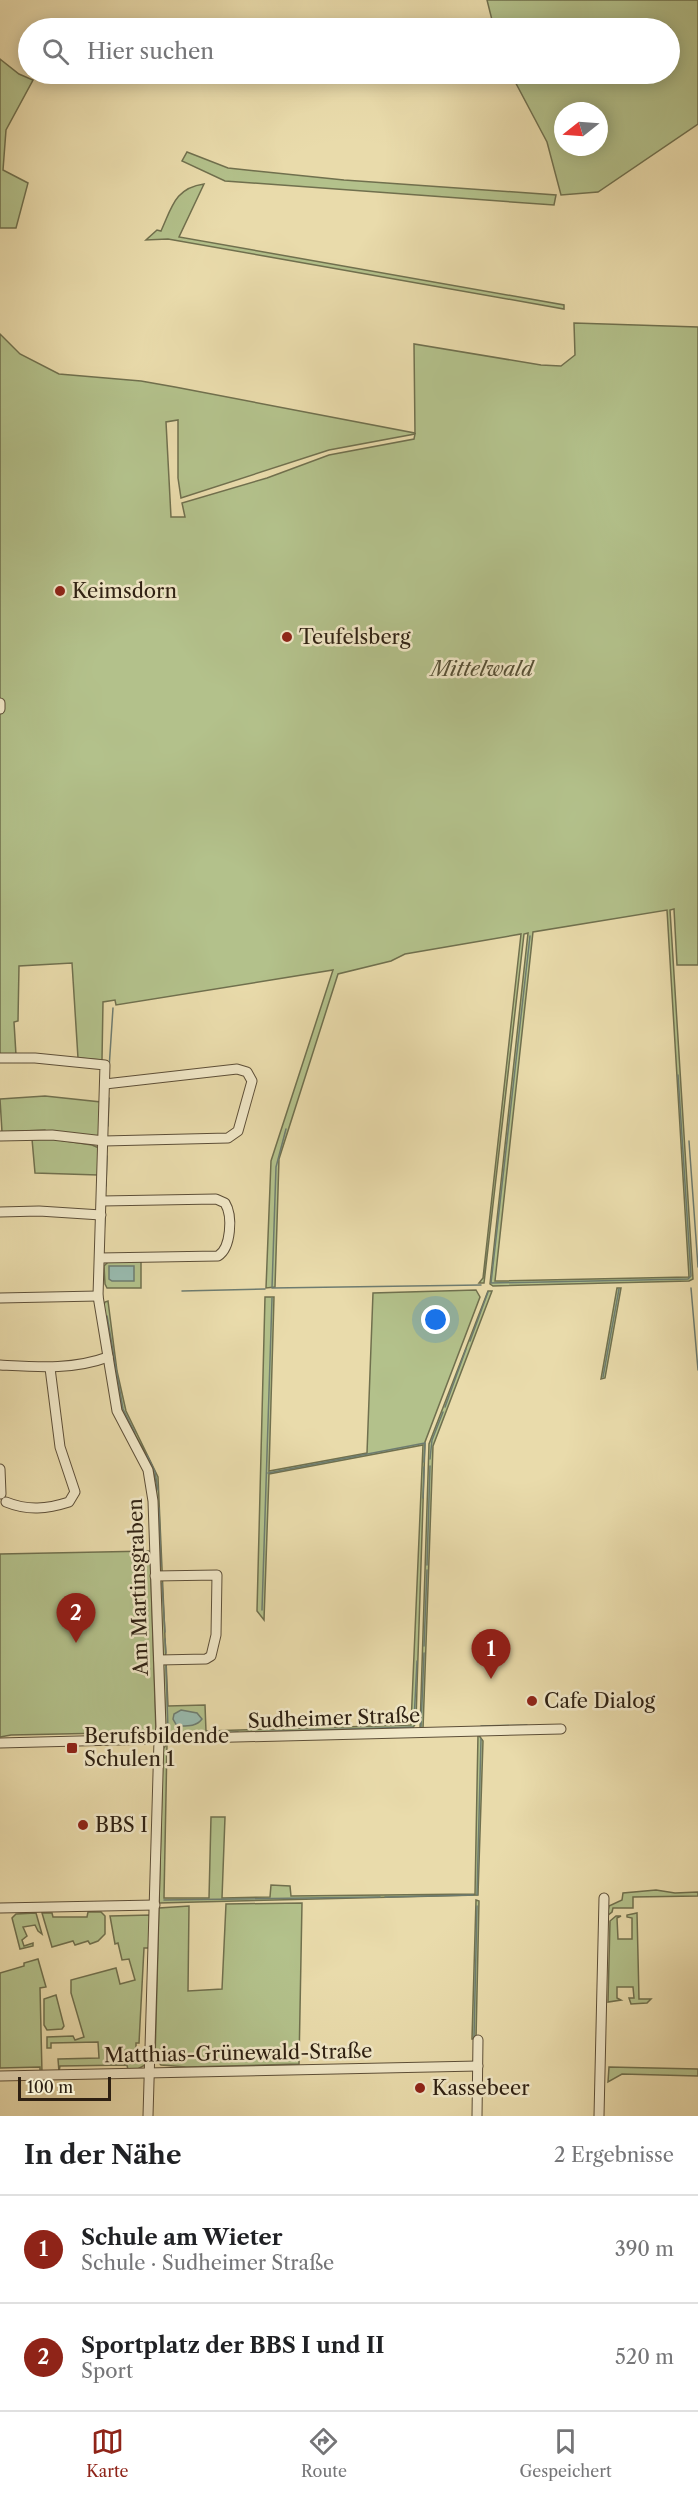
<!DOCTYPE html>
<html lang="de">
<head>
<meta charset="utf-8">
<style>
	:root { --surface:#fff; --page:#f2f2f2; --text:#202124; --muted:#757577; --line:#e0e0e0; --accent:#8f2418 }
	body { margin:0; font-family:"Libre Caslon Text",serif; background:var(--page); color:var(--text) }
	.compass { position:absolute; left:554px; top:102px; width:54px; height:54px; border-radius:50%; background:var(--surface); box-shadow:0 3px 15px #0003; rotate:253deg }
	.scale { position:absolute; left:18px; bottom:15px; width:93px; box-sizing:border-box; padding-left:6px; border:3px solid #2e2012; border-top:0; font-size:16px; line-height:21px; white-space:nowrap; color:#2e2012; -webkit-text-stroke:4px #f1e8c8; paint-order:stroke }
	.you { position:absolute; left:436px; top:1320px; width:21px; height:21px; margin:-15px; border:4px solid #fff; border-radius:50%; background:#1a73e8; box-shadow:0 0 0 9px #1a73e833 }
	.badge { display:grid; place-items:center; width:39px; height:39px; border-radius:50%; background:var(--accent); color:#fff; font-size:20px; font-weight:700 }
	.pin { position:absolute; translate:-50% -50px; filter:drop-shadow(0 2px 3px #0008) }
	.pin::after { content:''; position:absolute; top:32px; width:21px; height:18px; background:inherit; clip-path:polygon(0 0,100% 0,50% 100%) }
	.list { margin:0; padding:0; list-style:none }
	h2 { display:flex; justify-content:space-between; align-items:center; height:78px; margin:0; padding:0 24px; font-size:26px }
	h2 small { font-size:20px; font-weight:400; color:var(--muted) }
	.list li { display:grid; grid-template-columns:39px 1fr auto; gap:18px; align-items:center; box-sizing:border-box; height:108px; padding:0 24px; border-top:2px solid var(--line) }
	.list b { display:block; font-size:22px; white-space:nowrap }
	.list p { margin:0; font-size:20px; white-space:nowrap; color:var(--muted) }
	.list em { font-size:20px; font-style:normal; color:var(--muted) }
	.icon { flex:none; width:33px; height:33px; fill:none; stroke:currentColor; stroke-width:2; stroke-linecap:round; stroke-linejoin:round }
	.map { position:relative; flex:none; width:698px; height:2116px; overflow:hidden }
	.search { position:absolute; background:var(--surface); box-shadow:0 3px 15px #0003; left:18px; right:18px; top:18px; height:66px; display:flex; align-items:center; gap:15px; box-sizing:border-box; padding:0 21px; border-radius:33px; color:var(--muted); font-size:22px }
	.sheet { height:294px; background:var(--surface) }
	nav { display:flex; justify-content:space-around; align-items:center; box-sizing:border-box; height:84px; border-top:2px solid var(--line); background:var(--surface); font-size:16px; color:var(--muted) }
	nav a { display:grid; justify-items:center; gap:3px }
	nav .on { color:var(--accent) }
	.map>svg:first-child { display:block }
	.green { fill:#b3c18b; stroke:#70704e; stroke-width:1.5; fill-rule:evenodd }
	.water { fill:#98baae; stroke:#6e7c70; stroke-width:1.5 }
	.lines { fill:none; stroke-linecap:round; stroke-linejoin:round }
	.stream { stroke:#6e7c70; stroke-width:1.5 }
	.minor-casing { stroke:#5d4f38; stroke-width:11 }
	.minor { stroke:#f1e8c8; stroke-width:9 }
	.poi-dot { fill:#8f2418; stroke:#f1e8c8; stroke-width:2 }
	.labels { text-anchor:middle; stroke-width:5; stroke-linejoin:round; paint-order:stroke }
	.poi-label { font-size:20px; fill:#2e2012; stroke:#f1e8c8; text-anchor:start }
	.park-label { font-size:20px; font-style:italic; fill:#565036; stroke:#f1e8c8 }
	.street-label { font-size:20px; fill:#2e2012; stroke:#f1e8c8 }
</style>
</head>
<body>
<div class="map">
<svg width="698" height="2116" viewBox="0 0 698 2116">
	<rect width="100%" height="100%" fill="#e9dbab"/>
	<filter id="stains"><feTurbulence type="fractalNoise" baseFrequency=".00333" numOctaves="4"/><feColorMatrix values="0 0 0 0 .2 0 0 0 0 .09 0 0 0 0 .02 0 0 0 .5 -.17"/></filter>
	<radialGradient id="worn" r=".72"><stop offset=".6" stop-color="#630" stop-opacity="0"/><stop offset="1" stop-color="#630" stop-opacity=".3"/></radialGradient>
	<!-- green -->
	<g class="green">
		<path d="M 487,0 L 698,0 L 698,124 L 598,192 L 561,195 L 547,142 L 511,74 L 670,74 L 670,28 L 494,28 ZM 563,111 L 599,111 L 599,147 L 563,147 Z"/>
		<polygon points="0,59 19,74 33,80 6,130 3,170 28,183 16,228 0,228"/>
		<polygon points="187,152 228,168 344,180 556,195 554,205 225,181 182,161"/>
		<path d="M 204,184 L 179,237 L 564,305 L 564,309 L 168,239 L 146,240 L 157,230 L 161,231 C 172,207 175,188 204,184 Z"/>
		<path d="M 574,323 L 698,327 L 698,965 L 677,965 L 674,909 L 670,910 L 693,1279 L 689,1281 L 493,1286 L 490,1284 L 528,933 L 524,934 L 484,1283 L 479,1283 L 483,1278 L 521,934 L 405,954 L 391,961 L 338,974 L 279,1159 L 275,1287 L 266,1288 L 271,1161 L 333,970 L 116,1005 L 115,1000 L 103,1002 L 102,1060 L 78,1058 L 72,963 L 19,966 L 18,1021 L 14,1022 L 16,1055 L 0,1055 L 0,334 L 20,354 L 59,374 L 141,381 L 175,387 L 415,433 L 414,344 L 541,365 L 561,366 L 575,355 ZM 178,420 L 178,478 L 181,498 L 329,450 L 415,434 L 414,439 L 329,455 L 267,478 L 182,503 L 185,517 L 171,517 L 166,422 ZM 667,910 L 689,1277 L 495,1281 L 533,932 Z"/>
		<polygon points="45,1096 101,1102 101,1133 98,1138 46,1132 45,1130 2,1132 0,1099"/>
		<polygon points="46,1138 92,1145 99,1148 98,1175 35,1173 32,1139"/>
		<polygon points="109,1261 141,1261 141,1288 107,1288 105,1284 104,1266"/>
		<polygon points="617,1288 621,1288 605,1378 601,1379"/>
		<polygon points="476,1290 480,1297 425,1442 417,1687 416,1723 412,1729 166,1736 156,1482 152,1466 122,1410 103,1307 105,1302 108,1301 117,1371 126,1411 158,1477 168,1706 205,1705 206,1731 411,1725 423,1445 269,1474 264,1620 257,1611 265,1297 274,1297 269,1471 367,1453 373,1293"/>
		<polygon points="488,1291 492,1291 433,1446 423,1729 420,1729 429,1444"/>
		<polygon points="150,1551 156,1732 11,1735 0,1737 0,1554"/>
		<polygon points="478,1734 483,1741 478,1895 159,1903 163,1749 167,1744 164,1898 209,1898 211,1817 225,1817 222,1898 270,1897 271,1885 290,1886 291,1896 475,1894"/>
		<polygon points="656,1890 675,1893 698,1892 698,1896 633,1897 633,1908 613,1908 612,1912 607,1916 609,1906 622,1900 623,1893"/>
		<polygon points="476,1900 479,1901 476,2039 472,2039"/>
		<polygon points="302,1903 299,2064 187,2067 161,2065 155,2058 159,1908 189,1906 188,1991 222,1989 226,1904"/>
		<polygon points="88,1912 101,1912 105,1916 105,1934 98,1941 90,1944 88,1941 75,1945 73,1941 52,1947 42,1913 52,1913 53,1917 87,1917"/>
		<polygon points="36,1913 42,1934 38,1931 35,1925 23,1927 27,1936 22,1940 24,1946 33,1943 33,1946 20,1949 12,1918 16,1914"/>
		<polygon points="637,1913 639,1999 651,1999 647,2003 631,2004 629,1998 634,1998 633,1987 617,1987 617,1998 621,2000 608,2002 610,1921 616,1916 621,1916 617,1918 618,1939 632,1939 632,1918 627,1917 627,1915"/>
		<polygon points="151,1915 150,1948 144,1948 139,2043 136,2043 136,2053 148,2053 145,2065 136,2070 128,2070 127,2065 60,2066 59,2072 58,2059 99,2058 98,2042 51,2043 51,2048 47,2048 47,2037 73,2036 75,2040 84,2037 71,1993 71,1980 116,1968 120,1984 135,1980 129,1959 122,1960 118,1943 115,1944 110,1916"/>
		<polygon points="38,1959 46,1987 40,1988 42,2073 40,2073 40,2067 0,2068 0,1973 24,1966 24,1963"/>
		<polygon points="56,1995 64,2026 62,2029 47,2030 44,2025 44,1999"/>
		<polygon points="609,2067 698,2069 698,2076 622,2074 608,2082"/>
	</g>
	<!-- water -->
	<g class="water">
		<polygon points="109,1266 134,1266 134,1281 112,1281 109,1279"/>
		<path d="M 181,1710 L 197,1713 L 202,1719 C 196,1727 187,1726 177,1726 L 173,1719 L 174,1714 Z"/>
	</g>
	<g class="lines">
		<!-- stream -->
		<g class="stream">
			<polyline points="530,936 491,1283 688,1279 691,1276 678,1075"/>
			<polyline points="109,1069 113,1008"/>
			<polyline points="108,1126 109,1098"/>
			<polyline points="286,1129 276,1167 272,1288 481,1285"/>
			<polyline points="689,1141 698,1267"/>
			<polyline points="106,1186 107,1156"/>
			<polyline points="104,1232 105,1218"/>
			<polyline points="691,1288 698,1370"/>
			<polyline points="182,1291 265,1289"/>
			<polyline points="107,1316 123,1409 135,1433"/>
			<polyline points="470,1341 488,1292"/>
			<polyline points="603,1377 619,1289"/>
			<polyline points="445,1407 466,1349"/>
			<polyline points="147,1455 155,1472 158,1490"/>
			<polyline points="430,1459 432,1440 443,1412"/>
			<polyline points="268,1473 425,1443 424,1462"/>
			<polyline points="423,1498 424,1467"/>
			<polyline points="159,1508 161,1566"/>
			<polyline points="427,1565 430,1466"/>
			<polyline points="162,1583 165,1632"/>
			<polyline points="262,1610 272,1298"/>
			<polyline points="165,1639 166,1653"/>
			<polyline points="424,1646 427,1570"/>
			<polyline points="166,1666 168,1730"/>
			<polyline points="414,1721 417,1661"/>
			<polyline points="481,1726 527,1725"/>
			<polyline points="421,1727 424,1653"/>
			<polyline points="247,1732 413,1727"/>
			<polyline points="170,1733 207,1733"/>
			<polyline points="218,1733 238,1732"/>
			<polyline points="477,1895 481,1739"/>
			<polyline points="385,1897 473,1895"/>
			<polyline points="164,1900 380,1897"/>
			<polyline points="474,2037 477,1906"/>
		</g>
		<!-- minor casing -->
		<g class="minor-casing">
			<g id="minor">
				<polyline points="0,703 0,709"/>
				<polyline points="0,1058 35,1058 105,1065 98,1296 117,1411 148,1470 153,1501 161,1727 159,1740 148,2116"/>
				<polyline points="0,1136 52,1135 104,1141 228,1138 238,1131 252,1081 247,1072 237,1069 105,1084"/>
				<polyline points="0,1212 39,1211 101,1215"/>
				<path d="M 100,1258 L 218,1256 C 231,1248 233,1216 225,1203 L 216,1199 L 102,1201"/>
				<polyline points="0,1298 98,1296"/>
				<path d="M 0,1365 C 37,1367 73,1370 108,1357"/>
				<polyline points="0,1469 1,1494"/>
				<path d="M 6,1502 C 28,1511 47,1509 69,1502 L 75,1492 L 60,1447 L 50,1368"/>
				<polyline points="155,1576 217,1575 216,1635 211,1656 206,1659 159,1660"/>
				<polyline points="0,1743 561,1729"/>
				<polyline points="0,1908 155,1905"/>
				<polyline points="0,2076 478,2066"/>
				<polyline points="477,2116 478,2040"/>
				<polyline points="599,2116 604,1898"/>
			</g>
		</g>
		<!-- minor -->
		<use href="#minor" class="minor"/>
	</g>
	<!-- markers -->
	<g class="poi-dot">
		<circle cx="60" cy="591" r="6"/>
		<circle cx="287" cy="637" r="6"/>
		<circle cx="532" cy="1701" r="6"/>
		<rect x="66" y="1742" width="12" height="12" rx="3"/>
		<circle cx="83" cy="1825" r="6"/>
		<circle cx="420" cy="2088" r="6"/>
	</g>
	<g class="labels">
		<!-- poi labels -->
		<g class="poi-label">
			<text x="72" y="598">Keimsdorn</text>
			<text x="299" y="644">Teufelsberg</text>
			<text x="544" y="1708">Cafe Dialog</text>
			<text x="84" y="1743">Berufsbildende<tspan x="84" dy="23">Schulen 1</tspan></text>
			<text x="95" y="1832">BBS I</text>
			<text x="432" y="2095">Kassebeer</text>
		</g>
		<!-- park labels -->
		<g class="park-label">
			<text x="482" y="676">Mittelwald</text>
		</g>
		<!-- street labels -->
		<g class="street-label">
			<text transform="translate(138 1587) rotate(-92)" y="7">Am Martinsgraben</text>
			<text transform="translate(334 1718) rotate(-2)" y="7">Sudheimer Straße</text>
			<text transform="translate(238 2053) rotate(-1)" y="7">Matthias-Grünewald-Straße</text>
		</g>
	</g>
	<rect width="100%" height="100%" filter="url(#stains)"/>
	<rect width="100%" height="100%" fill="url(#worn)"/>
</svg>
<svg class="compass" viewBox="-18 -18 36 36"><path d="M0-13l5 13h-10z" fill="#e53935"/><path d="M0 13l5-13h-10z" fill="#757577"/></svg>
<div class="scale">100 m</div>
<div class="you"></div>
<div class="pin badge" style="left:491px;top:1679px">1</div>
<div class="pin badge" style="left:76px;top:1643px">2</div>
<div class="search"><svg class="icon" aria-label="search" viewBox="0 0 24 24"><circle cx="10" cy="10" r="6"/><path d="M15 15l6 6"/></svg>Hier suchen</div>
</div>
<section class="sheet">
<h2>In der Nähe<small>2 Ergebnisse</small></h2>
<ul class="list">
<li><span class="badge">1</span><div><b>Schule am Wieter</b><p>Schule · Sudheimer Straße</p></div><em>390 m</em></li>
<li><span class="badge">2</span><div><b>Sportplatz der BBS I und II</b><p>Sport</p></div><em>520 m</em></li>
</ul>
</section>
<nav>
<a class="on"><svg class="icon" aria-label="map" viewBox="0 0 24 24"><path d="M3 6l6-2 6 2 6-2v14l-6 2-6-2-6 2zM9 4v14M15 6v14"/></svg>Karte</a>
<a><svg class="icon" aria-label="directions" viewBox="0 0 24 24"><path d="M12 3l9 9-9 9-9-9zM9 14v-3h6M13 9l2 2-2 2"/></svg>Route</a>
<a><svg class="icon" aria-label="saved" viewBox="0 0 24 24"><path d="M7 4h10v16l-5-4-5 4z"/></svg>Gespeichert</a>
</nav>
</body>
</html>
